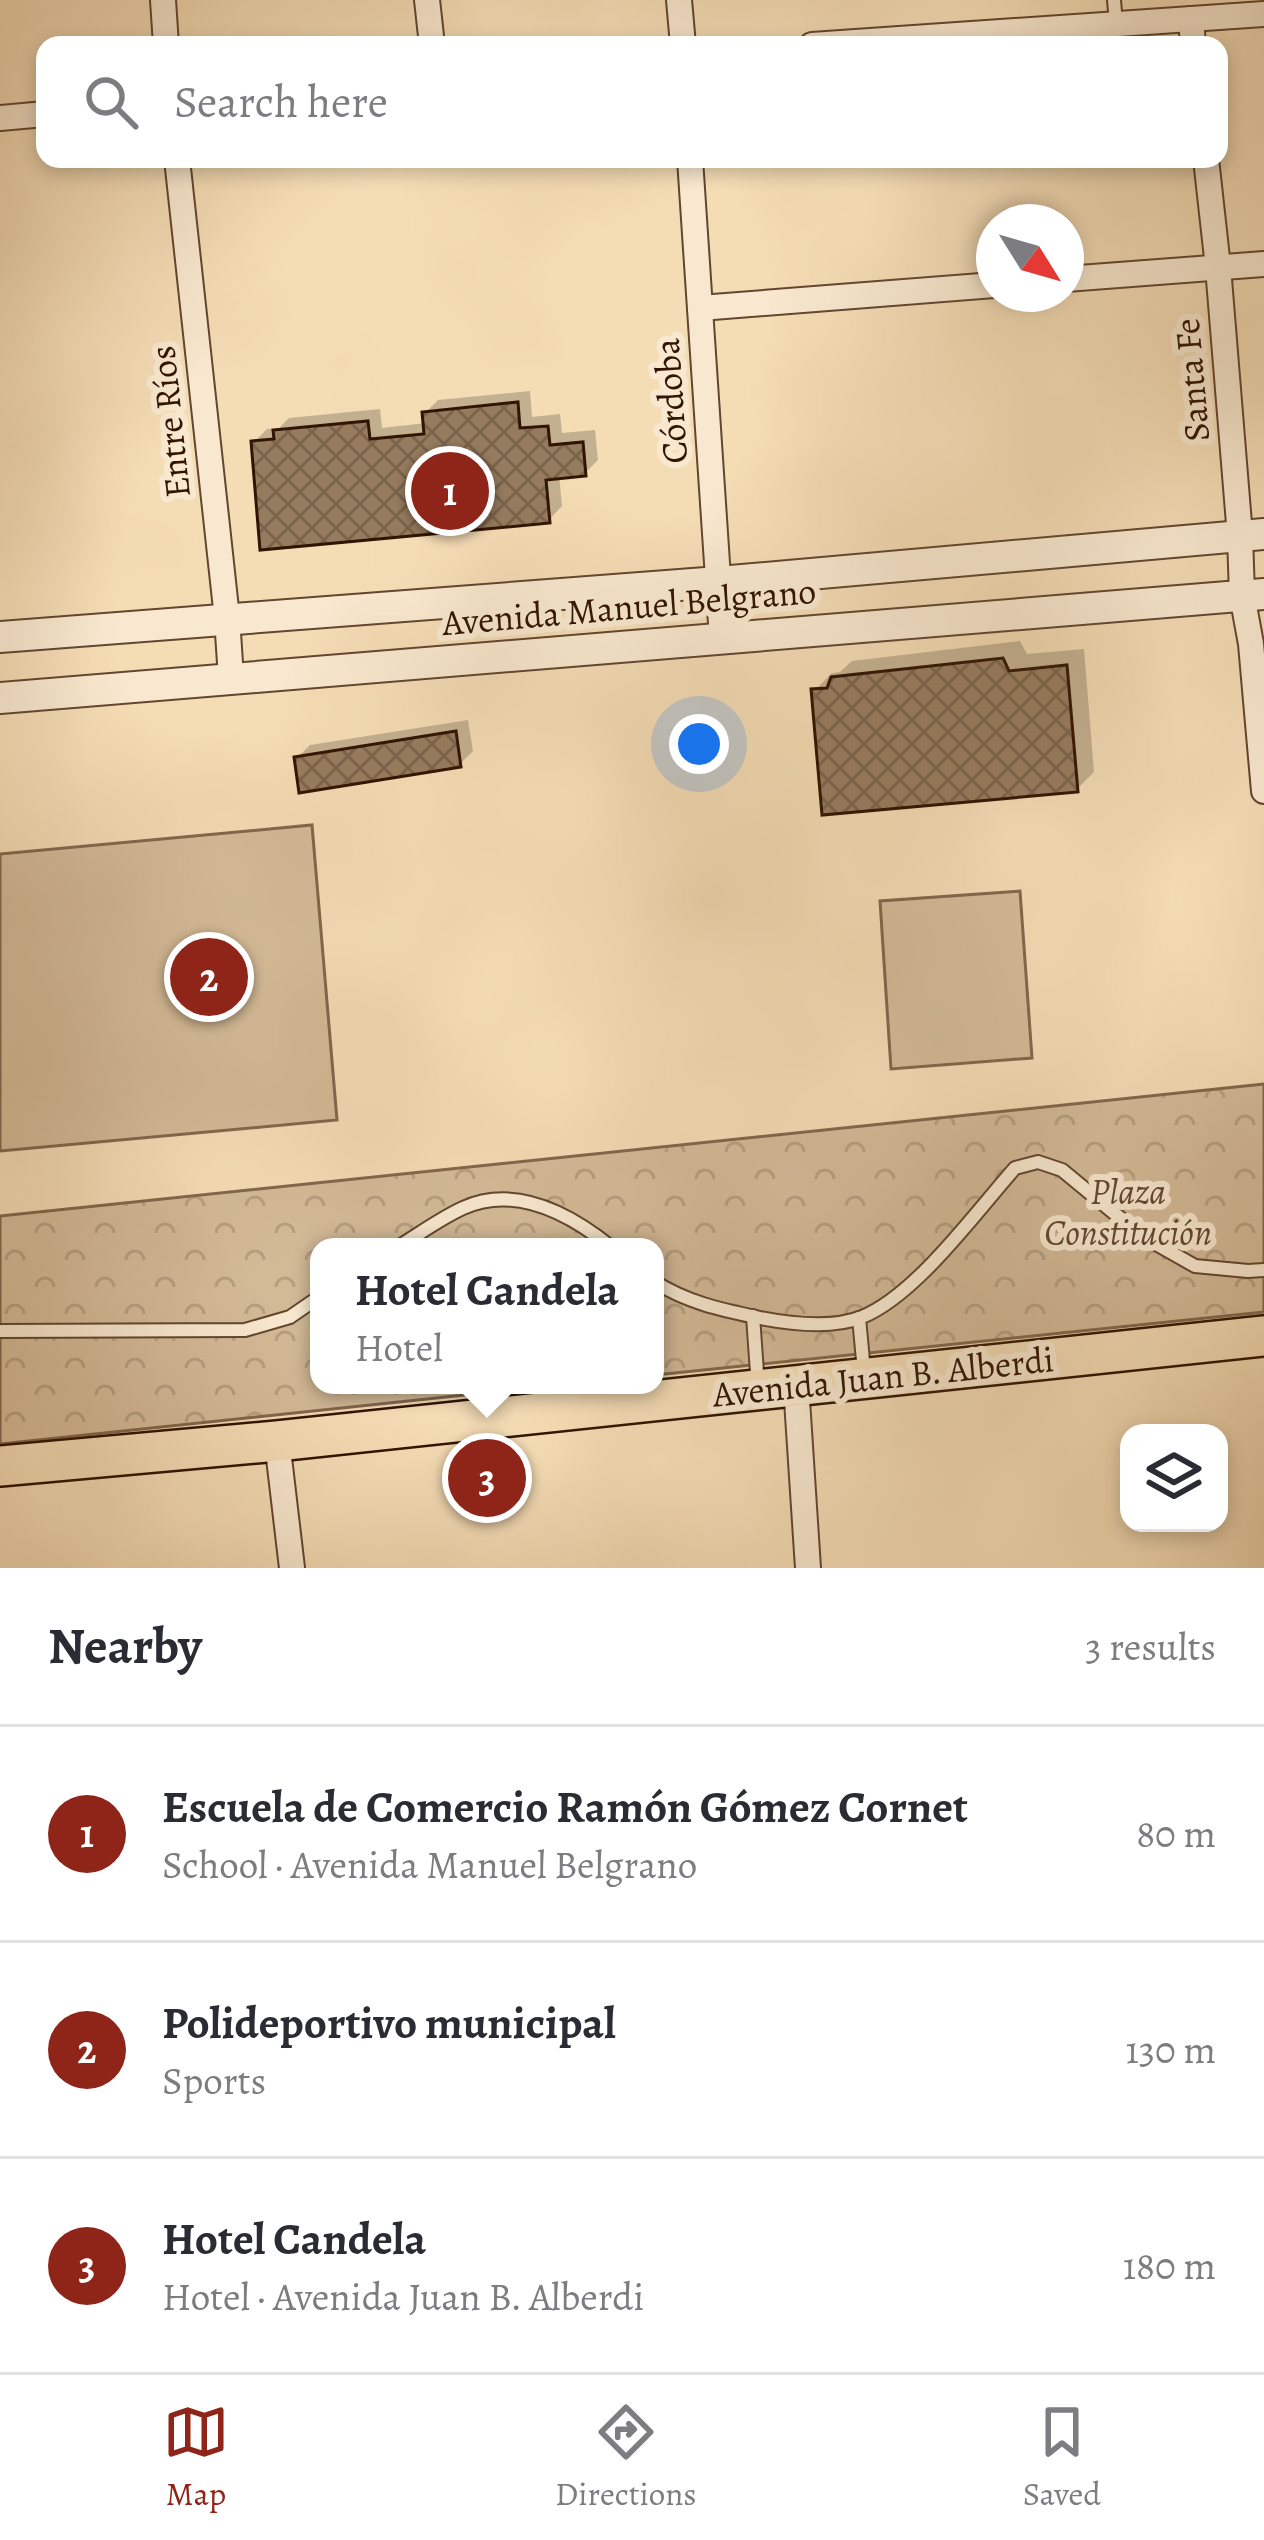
<!DOCTYPE html>
<html lang="en">
<head>
<meta charset="utf-8">
<style>
	:root { --surface:#fff; --page:#f7f7f7; --text:#2b2b33; --muted:#7c7c81; --line:#e1e1e2; --accent:#8f2418 }
	body { margin:0; font-family:Alegreya,serif; background:var(--page); color:var(--text) }
	.controls { position:absolute; right:36px; bottom:36px; display:grid; overflow:hidden; border-radius:24px; box-shadow:0 6px 18px #0003 }
	.controls button { width:108px; height:108px; display:grid; place-items:center; padding:0; border:0; border-bottom:3px solid var(--line); background:var(--surface); color:var(--text); font:60px sans-serif }
	.compass { position:absolute; left:976px; top:204px; width:108px; height:108px; border-radius:50%; background:var(--surface); box-shadow:0 6px 18px #0003; rotate:127deg }
	.you { position:absolute; left:699px; top:744px; width:42px; height:42px; margin:-30px; border:9px solid #fff; border-radius:50%; background:#1a73e8; box-shadow:0 0 0 18px #1a73e833 }
	.badge { display:grid; place-items:center; width:78px; height:78px; border-radius:50%; background:var(--accent); color:#fff; font-size:39px; font-weight:700 }
	.pin { position:absolute; translate:-50% -50%; border:6px solid #fff; box-shadow:0 3px 12px #0006 }
	.popup { position:absolute; left:310px; top:1238px; width:354px; height:156px; box-sizing:border-box; display:grid; place-content:center; border-radius:24px; background:var(--surface); filter:drop-shadow(0 3px 9px #0005); font-size:39px; white-space:nowrap; color:var(--muted) }
	.popup b { font-size:45px; color:var(--text) }
	.popup::after { content:''; position:absolute; left:50%; top:100%; margin-left:-24px; border:24px solid transparent; border-top-color:var(--surface) }
	.list { margin:0; padding:0; list-style:none }
	h2 { display:flex; justify-content:space-between; align-items:center; height:156px; margin:0; padding:0 48px; font-size:51px }
	h2 small { font-size:39px; font-weight:400; color:var(--muted) }
	.list li { display:grid; grid-template-columns:78px 1fr auto; gap:36px; align-items:center; box-sizing:border-box; height:216px; padding:0 48px; border-top:3px solid var(--line) }
	.list b { display:block; font-size:45px; white-space:nowrap }
	.list p { margin:0; font-size:39px; white-space:nowrap; color:var(--muted) }
	.list em { font-size:39px; font-style:normal; color:var(--muted) }
	.icon { flex:none; width:66px; height:66px; fill:none; stroke:currentColor; stroke-width:2; stroke-linecap:round; stroke-linejoin:round }
	.map { position:relative; flex:none; width:1264px; height:1568px; overflow:hidden }
	.search { position:absolute; background:var(--surface); box-shadow:0 6px 18px #0003; left:36px; right:36px; top:36px; height:132px; display:flex; align-items:center; gap:30px; box-sizing:border-box; padding:0 42px; border-radius:24px; color:var(--muted); font-size:45px }
	.sheet { height:804px; background:var(--surface) }
	nav { display:flex; justify-content:space-around; align-items:center; box-sizing:border-box; height:168px; border-top:3px solid var(--line); background:var(--surface); font-size:33px; color:var(--muted) }
	nav a { display:grid; justify-items:center; gap:6px }
	nav .on { color:var(--accent) }
	.map>svg:first-child { display:block }
	.park { fill:url(#park-crowns); stroke:#82674c; stroke-width:3 }
	.pitch { fill:#d3ba97; stroke:#82674c; stroke-width:3 }
	.shadow { fill:#0003 }
	.building { fill:url(#building-cross-hatch); stroke:#311402; stroke-width:3 }
	.lines { fill:none; stroke-linecap:round; stroke-linejoin:round }
	.service-casing { stroke:#62462f; stroke-width:16 }
	.minor-casing { stroke:#62462f; stroke-width:28 }
	.tertiary-casing { stroke:#62462f; stroke-width:34 }
	.trunk-casing { stroke:#311402; stroke-width:44 }
	.service { stroke:#f8e8cf; stroke-width:12 }
	.minor { stroke:#f8e8cf; stroke-width:24 }
	.tertiary { stroke:#f8e8cf; stroke-width:30 }
	.trunk { stroke:#f4dcb5; stroke-width:39 }
	.labels { text-anchor:middle; stroke-width:12; stroke-linejoin:round; paint-order:stroke }
	.street-label { font-size:36px; fill:#311402; stroke:#f8e8cf }
	.park-label { font-size:36px; font-style:italic; fill:#62462f; stroke:#f8e8cf }
</style>
</head>
<body>
<div class="map">
<svg width="1264" height="1568" viewBox="0 0 1264 1568">
	<defs>
		<pattern id="park-crowns" width="20" height="18" patternUnits="userSpaceOnUse" patternTransform="scale(3)"><rect width="20" height="18" fill="#d3ba97"/><path d="M2 6a3 3 0 1 1 6 0M12 15a3 3 0 1 1 6 0" fill="none" stroke="#b69f80"/></pattern>
		<pattern id="building-cross-hatch" width="8" height="8" patternUnits="userSpaceOnUse" patternTransform="scale(3)"><rect width="8" height="8" fill="#967c5f"/><path d="M0 0l8 8M0 8l8-8" fill="none" stroke="#7b644c"/></pattern>
	</defs>
	<rect width="100%" height="100%" fill="#f4dcb5"/>
	<filter id="stains"><feTurbulence type="fractalNoise" baseFrequency=".00167" numOctaves="4"/><feColorMatrix values="0 0 0 0 .2 0 0 0 0 .09 0 0 0 0 .02 0 0 0 .5 -.17"/></filter>
	<radialGradient id="worn" r=".72"><stop offset=".6" stop-color="#630" stop-opacity="0"/><stop offset="1" stop-color="#630" stop-opacity=".3"/></radialGradient>
	<!-- park -->
	<polygon class="park" points="1264,1084 1264,1312 655,1375 655,1247 319,1247 319,1385 561,1385 0,1444 0,1216"/>
	<!-- pitch -->
	<g class="pitch">
		<polygon points="312,825 337,1120 0,1151 0,854"/>
		<polygon points="1020,891 1032,1058 891,1069 880,901"/>
	</g>
	<!-- shadow -->
	<g class="shadow">
		<polygon points="530,391 532,417 560,414 562,433 595,430 598,460 585,473 559,475 562,506 549,520 254,442 267,429 279,428 289,418 380,409 382,428 426,423 425,413 438,400"/>
		<polygon points="1020,641 1027,654 1084,649 1094,772 1077,789 814,691 832,673 840,672 852,661"/>
		<polygon points="468,720 473,751 460,764 297,758 310,745"/>
	</g>
	<!-- building -->
	<g class="building">
		<polygon points="518,402 520,428 548,426 550,445 583,442 586,476 546,480 550,523 260,550 251,441 274,439 273,430 368,421 370,439 424,434 422,412"/>
		<polygon points="1003,658 1009,671 1067,665 1078,792 822,815 811,689 827,688 831,677"/>
		<polygon points="456,731 461,767 299,793 294,757"/>
	</g>
	<g class="lines">
		<!-- service casing -->
		<g class="service-casing">
			<g id="service">
				<polyline points="1114,0 1116,24"/>
				<path d="M 398,1247 C 419,1234 441,1218 463,1208 C 516,1184 570,1214 611,1247"/>
				<path d="M 655,1282 C 688,1303 723,1310 760,1318 C 791,1324 832,1329 862,1317 C 916,1295 975,1213 1015,1168 L 1038,1162 L 1062,1170 L 1142,1236 L 1195,1266 L 1248,1271 L 1264,1270"/>
				<polyline points="753,1316 758,1387"/>
				<polyline points="859,1318 864,1371"/>
				<polyline points="0,1331 245,1330 290,1317 319,1297"/>
			</g>
		</g>
		<!-- minor casing -->
		<g class="minor-casing">
			<g id="minor">
				<polyline points="163,0 166,45"/>
				<polyline points="427,0 432,45"/>
				<polyline points="679,0 683,45"/>
				<polyline points="1191,19 1193,45"/>
				<polyline points="812,45 1264,14"/>
				<polyline points="0,118 45,114"/>
				<polyline points="177,159 227,618 231,678"/>
				<polyline points="690,159 722,638"/>
				<polyline points="1206,159 1218,267 1240,536 1242,595 1251,644 1264,791"/>
				<polyline points="1066,279 1264,264"/>
				<polyline points="700,308 994,285"/>
				<polyline points="796,1385 808,1568"/>
				<polyline points="277,1441 292,1568"/>
			</g>
		</g>
		<!-- tertiary casing -->
		<g class="tertiary-casing">
			<g id="tertiary">
				<polyline points="0,637 719,582 1264,534"/>
				<polyline points="0,698 1264,594"/>
			</g>
		</g>
		<!-- trunk casing -->
		<g class="trunk-casing">
			<polyline id="trunk" points="0,1466 277,1441 1264,1336"/>
		</g>
		<!-- service -->
		<use href="#service" class="service"/>
		<!-- minor -->
		<use href="#minor" class="minor"/>
		<!-- tertiary -->
		<use href="#tertiary" class="tertiary"/>
		<!-- trunk -->
		<use href="#trunk" class="trunk"/>
	</g>
	<g class="labels">
		<!-- street labels -->
		<g class="street-label">
			<text transform="translate(1191 380) rotate(-95)" y="13">Santa Fe</text>
			<text transform="translate(670 401) rotate(-94)" y="13">Córdoba</text>
			<text transform="translate(169 422) rotate(-96)" y="13">Entre Ríos</text>
			<text transform="translate(629 606) rotate(-5)" y="13">Avenida Manuel Belgrano</text>
			<text transform="translate(883 1376) rotate(-6)" y="13">Avenida Juan B. Alberdi</text>
		</g>
		<!-- park labels -->
		<g class="park-label">
			<text x="1128" y="1204">Plaza<tspan x="1128" dy="41">Constitución</tspan></text>
		</g>
	</g>
	<rect width="100%" height="100%" filter="url(#stains)"/>
	<rect width="100%" height="100%" fill="url(#worn)"/>
</svg>
<div class="controls">
<button><svg class="icon" aria-label="layers" viewBox="0 0 24 24"><path d="M12 4l9 5-9 5-9-5zM3 14l9 5 9-5"/></svg></button>
</div>
<svg class="compass" viewBox="-18 -18 36 36"><path d="M0-13l5 13h-10z" fill="#e53935"/><path d="M0 13l5-13h-10z" fill="#7c7c81"/></svg>
<div class="you"></div>
<div class="pin badge" style="left:450px;top:491px">1</div>
<div class="pin badge" style="left:209px;top:977px">2</div>
<div class="pin badge" style="left:487px;top:1478px">3</div>
<div class="popup"><b>Hotel Candela</b>Hotel</div>
<div class="search"><svg class="icon" aria-label="search" viewBox="0 0 24 24"><circle cx="10" cy="10" r="6"/><path d="M15 15l6 6"/></svg>Search here</div>
</div>
<section class="sheet">
<h2>Nearby<small>3 results</small></h2>
<ul class="list">
<li><span class="badge">1</span><div><b>Escuela de Comercio Ramón Gómez Cornet</b><p>School · Avenida Manuel Belgrano</p></div><em>80 m</em></li>
<li><span class="badge">2</span><div><b>Polideportivo municipal</b><p>Sports</p></div><em>130 m</em></li>
<li><span class="badge">3</span><div><b>Hotel Candela</b><p>Hotel · Avenida Juan B. Alberdi</p></div><em>180 m</em></li>
</ul>
</section>
<nav>
<a class="on"><svg class="icon" aria-label="map" viewBox="0 0 24 24"><path d="M3 6l6-2 6 2 6-2v14l-6 2-6-2-6 2zM9 4v14M15 6v14"/></svg>Map</a>
<a><svg class="icon" aria-label="directions" viewBox="0 0 24 24"><path d="M12 3l9 9-9 9-9-9zM9 14v-3h6M13 9l2 2-2 2"/></svg>Directions</a>
<a><svg class="icon" aria-label="saved" viewBox="0 0 24 24"><path d="M7 4h10v16l-5-4-5 4z"/></svg>Saved</a>
</nav>
</body>
</html>
